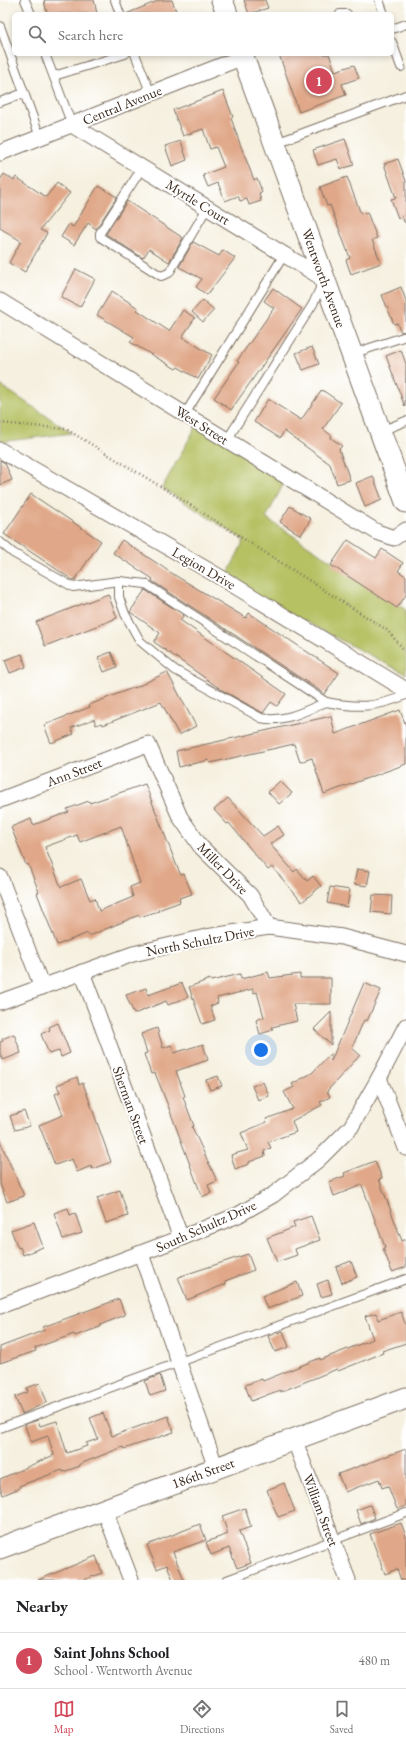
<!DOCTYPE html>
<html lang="en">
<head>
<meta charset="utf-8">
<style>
	:root { --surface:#fff; --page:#f2f2f2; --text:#202124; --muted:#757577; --line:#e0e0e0; --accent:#d1495b }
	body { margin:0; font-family:"EB Garamond",serif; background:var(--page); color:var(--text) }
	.you { position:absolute; left:261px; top:1050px; width:14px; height:14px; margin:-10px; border:3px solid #fff; border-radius:50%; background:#1a73e8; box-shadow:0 0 0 6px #1a73e833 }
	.badge { display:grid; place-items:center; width:26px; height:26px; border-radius:50%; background:var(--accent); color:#fff; font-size:13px; font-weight:700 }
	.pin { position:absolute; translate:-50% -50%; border:2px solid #fff; box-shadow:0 1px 4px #0006 }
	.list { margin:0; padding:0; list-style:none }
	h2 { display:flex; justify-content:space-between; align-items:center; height:52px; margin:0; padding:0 16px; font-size:17px }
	h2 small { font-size:13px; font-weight:400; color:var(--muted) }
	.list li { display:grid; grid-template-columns:26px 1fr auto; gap:12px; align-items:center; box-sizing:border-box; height:56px; padding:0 16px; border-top:1px solid var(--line) }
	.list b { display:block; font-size:15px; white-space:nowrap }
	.list p { margin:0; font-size:13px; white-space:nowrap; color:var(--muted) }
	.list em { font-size:13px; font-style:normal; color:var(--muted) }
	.icon { flex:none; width:22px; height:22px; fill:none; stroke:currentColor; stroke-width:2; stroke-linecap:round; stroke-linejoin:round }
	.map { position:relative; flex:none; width:406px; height:1580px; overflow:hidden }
	.search { position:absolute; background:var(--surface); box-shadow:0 2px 6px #0003; left:12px; right:12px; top:12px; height:44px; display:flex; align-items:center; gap:10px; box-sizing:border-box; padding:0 14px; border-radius:6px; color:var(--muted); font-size:15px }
	.sheet { height:108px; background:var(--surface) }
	nav { display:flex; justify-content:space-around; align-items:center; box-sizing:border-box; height:56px; border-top:1px solid var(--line); background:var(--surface); font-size:11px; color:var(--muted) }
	nav a { display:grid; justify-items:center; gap:2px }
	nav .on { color:var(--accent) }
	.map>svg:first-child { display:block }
	.green { fill:#b5c163; stroke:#787640 }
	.building { fill:#e0a788; fill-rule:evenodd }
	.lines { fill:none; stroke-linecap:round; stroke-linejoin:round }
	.lane-casing { stroke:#7c6f62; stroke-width:10 }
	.street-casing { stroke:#7c6f62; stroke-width:17 }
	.secondary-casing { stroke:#7c6f62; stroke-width:23 }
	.path { stroke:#7c6f62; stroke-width:2.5; stroke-dasharray:1 3; stroke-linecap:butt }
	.lane { stroke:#fff; stroke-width:8 }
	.street { stroke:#fff; stroke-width:15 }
	.secondary { stroke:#fff; stroke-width:21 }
	.labels { text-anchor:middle; stroke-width:4; stroke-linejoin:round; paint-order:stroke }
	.street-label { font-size:14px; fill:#3b2a1e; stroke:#fff }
</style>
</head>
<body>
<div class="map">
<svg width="406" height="1580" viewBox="0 0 406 1580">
	<rect width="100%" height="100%" fill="#fff"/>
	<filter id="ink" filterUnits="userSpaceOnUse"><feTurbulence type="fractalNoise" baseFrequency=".025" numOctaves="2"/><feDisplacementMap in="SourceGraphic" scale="8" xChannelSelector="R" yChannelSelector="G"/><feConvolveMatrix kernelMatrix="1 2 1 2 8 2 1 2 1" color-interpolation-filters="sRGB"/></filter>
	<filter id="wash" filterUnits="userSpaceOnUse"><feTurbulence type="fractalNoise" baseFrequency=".012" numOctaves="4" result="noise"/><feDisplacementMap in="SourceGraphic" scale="16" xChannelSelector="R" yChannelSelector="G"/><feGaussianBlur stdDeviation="0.9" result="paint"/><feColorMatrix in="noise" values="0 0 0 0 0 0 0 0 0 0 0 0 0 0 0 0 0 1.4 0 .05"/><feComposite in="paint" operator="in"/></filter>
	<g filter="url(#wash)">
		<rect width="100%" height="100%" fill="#f5f0df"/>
		<!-- green -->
		<g class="green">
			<polygon points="0,385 72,433 0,442"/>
			<polygon points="198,423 287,477 266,518 406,610 406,674 225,580 244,540 162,488"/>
		</g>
		<g id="blocks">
			<!-- building -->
			<g class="building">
				<polygon points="44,0 94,0 97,14 47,14"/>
				<polygon points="160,0 172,0 177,14 126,14"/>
				<polygon points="244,0 265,0 268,8 249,14"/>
				<polygon points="279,54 329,54 335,71 354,65 359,78 342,84 346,95 299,112"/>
				<polygon points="223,91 233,117 231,118 240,144 254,180 257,178 262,192 259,193 261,201 249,205 247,199 240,201 238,196 225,201 218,183 208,187 203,175 224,167 216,147 210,149 203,129 183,136 173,110"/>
				<polygon points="345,139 354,165 341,169 337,159 318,165 313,150"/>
				<polygon points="181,141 187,160 172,166 165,146"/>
				<polygon points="398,159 406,181 406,222 404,222 402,216 398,218 391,199 396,198 384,164"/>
				<polygon points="4,174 14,180 16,177 46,197 57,183 70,193 40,230 47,233 25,272 9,263 21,241 0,228 0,180"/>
				<polygon points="347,177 361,214 367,212 377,238 372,240 381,263 351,274 346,260 350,258 330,205 327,206 320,187"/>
				<polygon points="98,186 117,197 96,229 88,223 74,245 61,237 69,224 73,227"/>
				<polygon points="127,201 183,238 169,262 149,249 143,258 106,234"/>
				<polygon points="193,242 219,256 223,250 235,258 207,295 196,287 202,279 179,267"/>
				<polygon points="76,269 95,279 80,307 61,297"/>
				<polygon points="401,287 406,301 406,331 401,332 397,323 394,324 382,295"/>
				<polygon points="273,288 302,309 231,410 214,398 239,362 237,361 274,308 264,301"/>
				<polygon points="112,291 138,308 137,310 169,331 183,310 195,318 182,337 212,355 198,379 178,367 176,369 147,352 130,342 134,337 97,315"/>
				<polygon points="203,300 214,310 203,322 192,312"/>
				<polygon points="312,347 319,364 303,370 296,353"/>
				<polygon points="401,350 406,364 405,407 386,356"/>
				<polygon points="322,390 341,403 323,429 332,436 331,438 342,446 339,449 350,480 337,484 330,464 284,431 280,438 254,422 268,399 301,420"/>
				<polygon points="0,460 5,463 12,480 0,485"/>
				<polygon points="373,476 382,500 365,507 356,483"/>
				<polygon points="31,494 101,541 74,581 4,534"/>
				<polygon points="290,506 311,519 301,535 280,522"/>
				<polygon points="122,540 176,576 246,618 249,613 339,673 325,694 152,581 153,579 113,553"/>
				<polygon points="348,540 376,558 382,549 403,563 398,571 406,576 406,595 397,608 331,565"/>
				<polygon points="145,590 184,615 180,620 286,694 277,706 271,702 263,713 222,690 154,642 160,633 130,612"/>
				<polygon points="108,594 117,618 45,646 36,622"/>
				<polygon points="111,652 117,667 104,672 98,657"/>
				<polygon points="22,654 26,667 10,673 5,660"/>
				<polygon points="167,672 196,726 179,735 161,702 103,725 102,723 96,725 94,719 71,728 74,734 51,743 44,725 90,707 89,705 135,687 135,688"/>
				<polygon points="400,710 406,726 406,764 324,794 312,758 300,762 294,744 210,763 209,760 179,767 176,751 331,716 335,734"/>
				<polygon points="280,781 292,793 279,804 268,792"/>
				<path d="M 145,784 L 178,869 L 181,875 L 184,874 L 192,894 L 179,898 L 180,902 L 158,910 L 159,911 L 140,917 L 139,915 L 89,936 L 88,933 L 57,945 L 37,893 L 39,892 L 28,864 L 26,865 L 11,827 L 31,819 L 33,825 L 69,812 L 67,809 L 89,801 L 90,803 ZM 121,826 L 140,883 L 130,887 L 133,897 L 99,911 L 95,898 L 90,900 L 81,879 L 61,887 L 45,847 L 77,835 L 80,842 Z"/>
				<polygon points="228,798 263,836 278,826 284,835 270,844 294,872 297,869 307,881 313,876 321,886 302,902 272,867 268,870 229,823 227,824 214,810"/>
				<polygon points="357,869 370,871 367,886 354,884"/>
				<polygon points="330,887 350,890 347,907 327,903"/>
				<polygon points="373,895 392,896 391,914 371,912"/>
				<polygon points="268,972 270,978 300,974 300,978 331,978 331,1004 293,1004 297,1021 272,1027 273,1030 260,1034 256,1020 264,1017 257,992 254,993 253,989 217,998 218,1003 210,1006 215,1020 202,1024 189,987 210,979 211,981 240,974 241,979"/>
				<polygon points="182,983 188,997 168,1005 166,1001 134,1014 126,995 146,988 148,995"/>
				<polygon points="364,983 381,990 367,1021 364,1020 352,1048 360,1055 327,1091 330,1097 320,1102 322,1105 292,1121 296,1132 268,1142 271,1148 264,1151 265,1156 249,1162 249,1164 235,1169 231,1155 248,1150 241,1133 267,1122 266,1119 293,1109 284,1092 294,1087 292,1084 312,1073 331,1053 331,1061"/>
				<polygon points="331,1012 331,1045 314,1029"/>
				<polygon points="58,1023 70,1053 61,1057 59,1051 49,1054 41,1034 50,1030 49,1027"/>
				<polygon points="157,1028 163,1048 171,1045 174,1053 203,1044 208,1060 176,1071 185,1096 183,1097 194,1126 192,1127 217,1181 208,1185 211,1193 202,1197 167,1103 155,1073 151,1074 144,1054 147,1053 141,1034"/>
				<polygon points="14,1034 21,1053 3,1060 0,1053 0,1042 3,1041 2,1039"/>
				<polygon points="218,1076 222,1086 210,1090 206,1080"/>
				<polygon points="77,1077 79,1085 83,1083 111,1162 92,1169 91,1166 77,1172 72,1159 55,1165 39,1125 63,1115 55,1094 60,1092 57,1085"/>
				<polygon points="263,1082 269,1096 258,1100 252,1086"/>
				<polygon points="24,1111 30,1126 15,1130 10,1116"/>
				<polygon points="0,1141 24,1196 7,1202 0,1184"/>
				<polygon points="375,1161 382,1178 379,1179 402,1241 406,1239 406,1267 392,1272 383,1248 385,1247 362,1185 334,1196 329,1182 345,1176 344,1173"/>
				<polygon points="120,1190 128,1216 106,1223 97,1198"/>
				<polygon points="68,1208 70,1215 75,1213 82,1233 63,1239 54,1213"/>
				<polygon points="311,1216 320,1240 295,1249 297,1255 277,1262 267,1238 295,1227 293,1222"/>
				<polygon points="34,1222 43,1247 23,1255 20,1247 18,1248 11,1230"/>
				<polygon points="248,1254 254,1270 225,1281 226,1284 187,1300 178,1277"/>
				<polygon points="351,1261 357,1277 342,1283 336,1267"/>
				<polygon points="328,1280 332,1294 321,1297 317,1284"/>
				<polygon points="297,1282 302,1296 267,1309 262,1296"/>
				<polygon points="119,1299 125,1315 100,1325 100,1327 75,1336 74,1334 35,1348 36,1351 0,1363 0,1347 45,1330 43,1327"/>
				<polygon points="401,1312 406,1326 406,1343 382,1351 383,1353 338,1371 337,1369 280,1392 280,1390 251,1401 245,1385 262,1379 263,1381 320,1358 320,1360 373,1339 365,1316 376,1313 378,1320"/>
				<polygon points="283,1331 289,1347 275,1352 268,1336"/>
				<polygon points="160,1375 165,1391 150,1396 145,1381"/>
				<polygon points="40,1383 47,1402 22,1414 15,1397 28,1392 27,1388"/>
				<polygon points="103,1413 112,1436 168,1416 174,1432 124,1449 123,1447 80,1464 80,1466 63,1472 62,1470 19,1486 20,1488 3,1495 0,1487 0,1479 54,1455 48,1436 31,1442 25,1426 26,1424 38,1420 40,1426 57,1421 67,1453 87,1446 86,1443 98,1439 90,1418"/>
				<polygon points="406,1449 406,1506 397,1509 388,1486 382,1488 379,1479 345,1492 338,1474"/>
				<polygon points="284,1483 295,1511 278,1517 267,1490"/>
				<polygon points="370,1505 375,1518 361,1524 356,1510"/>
				<polygon points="245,1508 251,1527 239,1531 251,1563 237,1568 229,1548 211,1555 206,1542 228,1534 222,1516"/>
				<polygon points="401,1523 406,1536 406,1580 401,1580 397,1569 385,1574 370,1534"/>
				<polygon points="200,1524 206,1540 173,1552 184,1580 173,1580 167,1565 157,1569 147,1545"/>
				<polygon points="96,1556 102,1573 83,1580 38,1580"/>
			</g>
		</g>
	</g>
	<g filter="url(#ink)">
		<use href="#blocks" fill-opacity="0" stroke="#7c6f62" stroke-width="1"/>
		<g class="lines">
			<!-- lane casing -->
			<g class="lane-casing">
				<g id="lane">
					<polyline points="25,0 31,14"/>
					<polyline points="115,0 120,14"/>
					<polyline points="379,0 384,14"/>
					<polyline points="340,14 347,14"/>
					<polyline points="0,26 40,137"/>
					<polyline points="392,29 406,24"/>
					<polyline points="392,42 401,67"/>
					<polyline points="45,54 72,125"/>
					<polyline points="135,54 151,94"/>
					<polyline points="54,76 125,54"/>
					<polyline points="0,102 24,93"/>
					<polyline points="276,143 406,95"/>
					<polyline points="142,168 100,233 100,237 161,276 169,273 207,208"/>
					<polyline points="352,354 406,336"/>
					<polyline points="185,414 284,255"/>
					<polyline points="381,431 406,421"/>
					<polyline points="227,440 313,304 322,284"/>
					<path d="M 0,542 L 13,553 L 73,587 L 119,581 L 146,584 L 326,702 C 358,708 375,708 406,695"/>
					<path d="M 119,581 L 119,597 L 125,614 L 140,641 L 175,670 L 261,718 C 284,723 305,711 326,702"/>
					<polyline points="0,1428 406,1279"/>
					<polyline points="227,1580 406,1513"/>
				</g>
			</g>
			<!-- street casing -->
			<g class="street-casing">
				<g id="street">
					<polyline points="72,125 324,279"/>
					<polyline points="0,153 243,57"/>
					<polyline points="0,301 377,532 394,538 406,530"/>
					<polyline points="0,450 225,580 406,690"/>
					<polyline points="0,800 148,744 180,817 201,847 250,895 269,927"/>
					<polyline points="0,877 42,987"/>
					<polyline points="82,972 181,1238"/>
					<polyline points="0,1002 133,954 206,937 269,927 342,937 406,954"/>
					<polyline points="379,1078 406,1148"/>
					<polyline points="141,1254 216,1468"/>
					<polyline points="0,1306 181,1238 238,1215 273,1195 319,1159 351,1127 379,1078 406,1026"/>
					<polyline points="294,1439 348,1580"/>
					<polyline points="104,1509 131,1580"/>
				</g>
			</g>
			<!-- secondary casing -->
			<g class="secondary-casing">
				<g id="secondary">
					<polyline points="222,0 227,14"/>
					<polyline points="242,54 406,502"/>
					<polyline points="0,1548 406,1398"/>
				</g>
			</g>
			<!-- path -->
			<polyline class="path" points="0,423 66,429 173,494 387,630 406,652"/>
			<!-- lane -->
			<use href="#lane" class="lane"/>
			<!-- street -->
			<use href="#street" class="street"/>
			<!-- secondary -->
			<use href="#secondary" class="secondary"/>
		</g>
	</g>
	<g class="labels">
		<!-- street labels -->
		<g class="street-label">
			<text transform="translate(122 105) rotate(-22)" y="5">Central Avenue</text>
			<text transform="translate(198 202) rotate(32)" y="5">Myrtle Court</text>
			<text transform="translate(324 278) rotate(70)" y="5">Wentworth Avenue</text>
			<text transform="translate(202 425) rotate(32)" y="5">West Street</text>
			<text transform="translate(204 568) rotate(30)" y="5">Legion Drive</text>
			<text transform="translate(74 772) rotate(-21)" y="5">Ann Street</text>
			<text transform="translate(223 868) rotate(46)" y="5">Miller Drive</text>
			<text transform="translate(200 941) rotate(-11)" y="5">North Schultz Drive</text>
			<text transform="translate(131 1105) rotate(70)" y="5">Sherman Street</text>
			<text transform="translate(206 1226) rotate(-24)" y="5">South Schultz Drive</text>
			<text transform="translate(203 1473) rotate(-20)" y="5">186th Street</text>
			<text transform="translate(321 1510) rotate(69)" y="5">William Street</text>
		</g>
	</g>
</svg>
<div class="you"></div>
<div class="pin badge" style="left:319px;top:81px">1</div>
<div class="search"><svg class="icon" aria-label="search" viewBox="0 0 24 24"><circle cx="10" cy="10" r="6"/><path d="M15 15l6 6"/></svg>Search here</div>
</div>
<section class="sheet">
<h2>Nearby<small></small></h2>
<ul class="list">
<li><span class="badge">1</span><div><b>Saint Johns School</b><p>School · Wentworth Avenue</p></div><em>480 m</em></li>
</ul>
</section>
<nav>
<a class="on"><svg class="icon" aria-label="map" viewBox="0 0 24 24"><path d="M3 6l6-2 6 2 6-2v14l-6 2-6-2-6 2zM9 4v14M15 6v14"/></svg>Map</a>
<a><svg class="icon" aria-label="directions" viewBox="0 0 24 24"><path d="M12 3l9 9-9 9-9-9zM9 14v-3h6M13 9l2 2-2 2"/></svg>Directions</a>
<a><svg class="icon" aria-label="saved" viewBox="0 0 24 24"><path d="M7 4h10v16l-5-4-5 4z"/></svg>Saved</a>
</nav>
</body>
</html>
